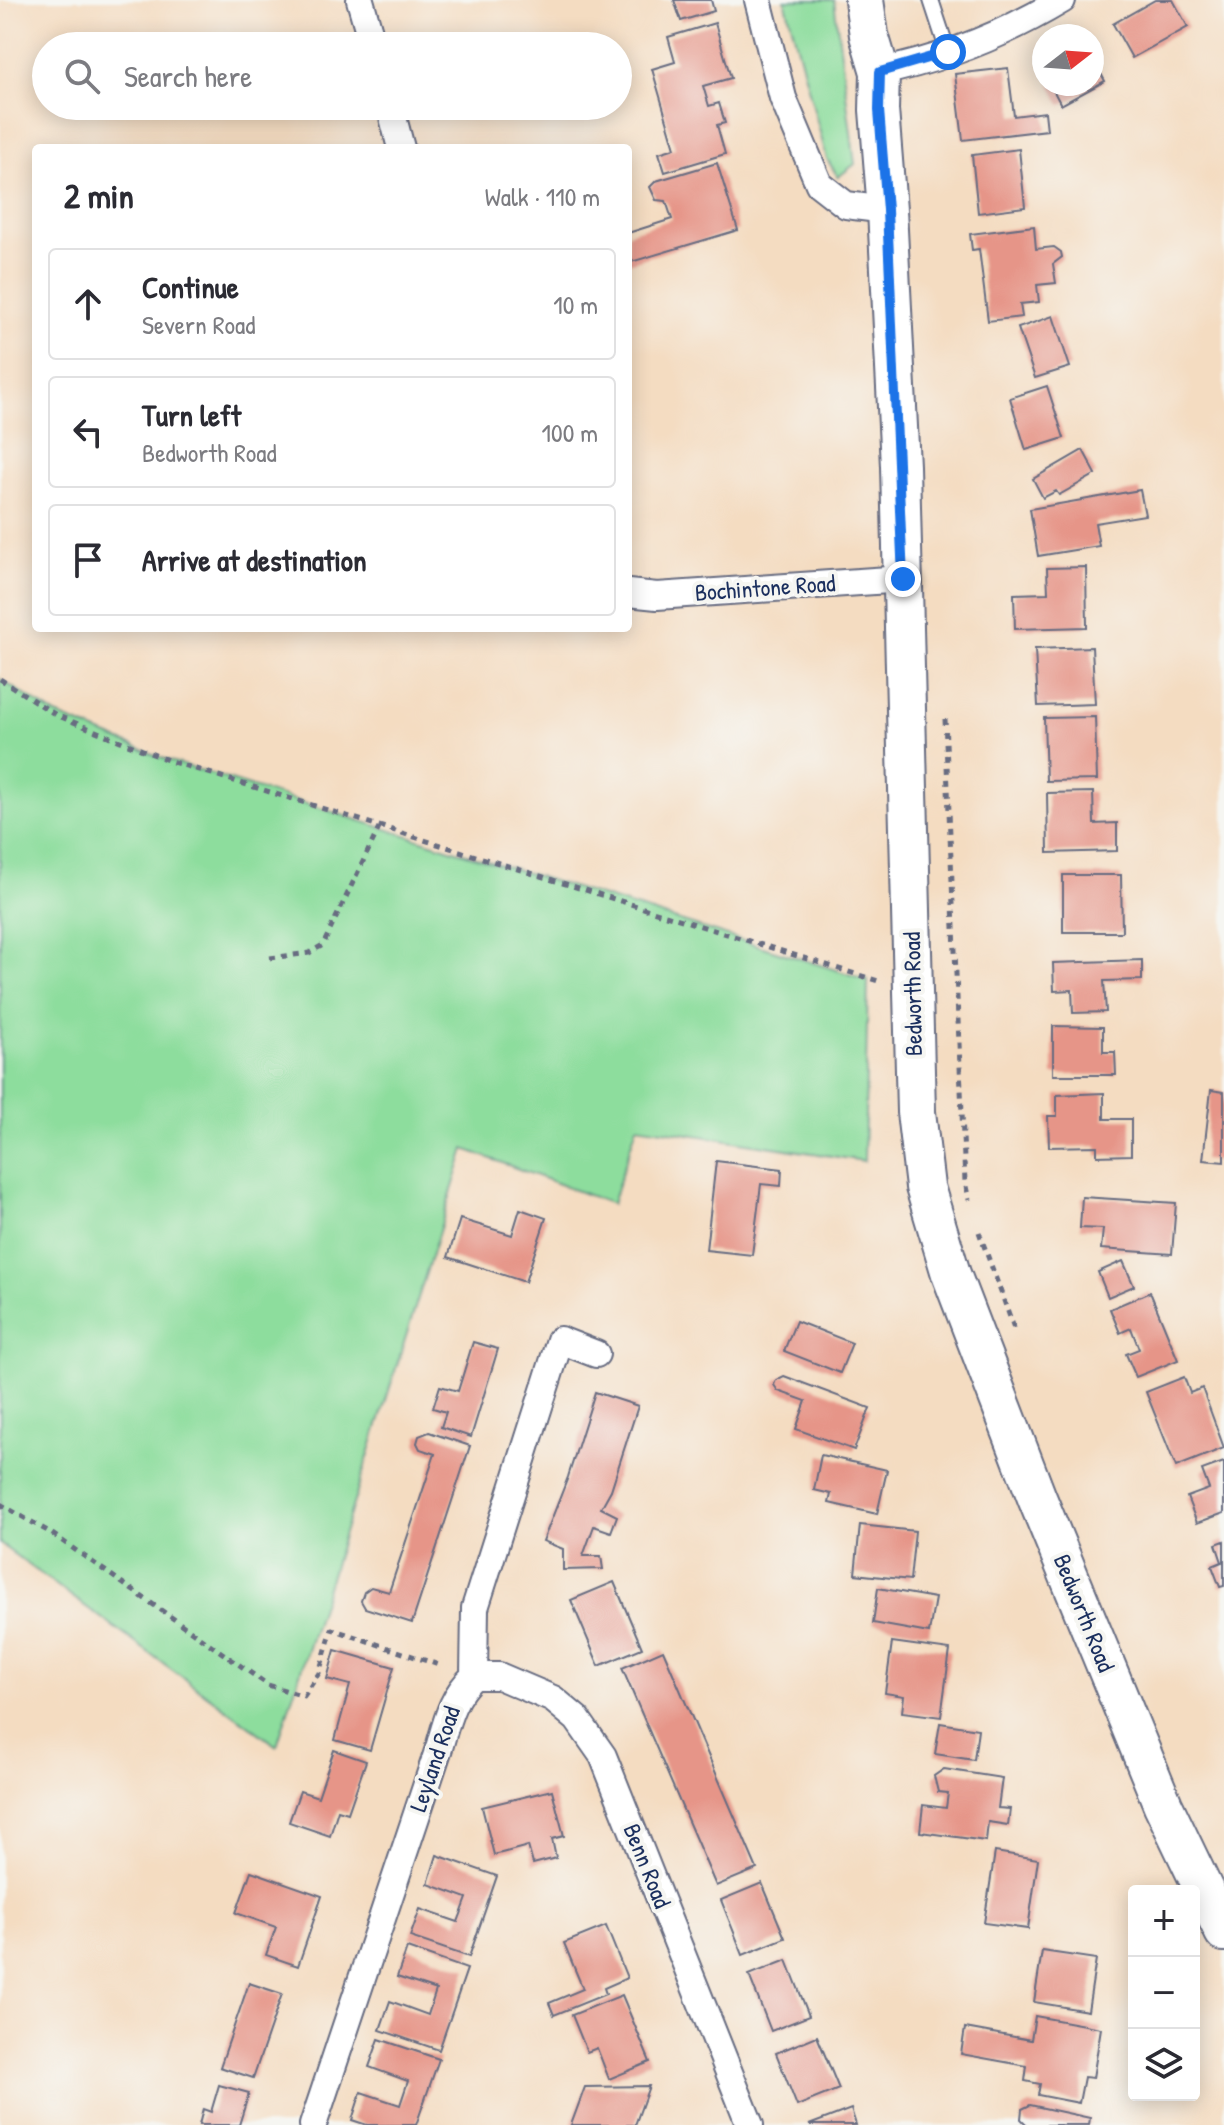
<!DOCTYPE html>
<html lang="en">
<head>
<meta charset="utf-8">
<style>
	:root { --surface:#fff; --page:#f7f7f7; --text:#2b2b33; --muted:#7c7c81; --line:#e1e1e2 }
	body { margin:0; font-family:"Patrick Hand",sans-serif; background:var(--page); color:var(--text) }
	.controls { position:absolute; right:24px; bottom:24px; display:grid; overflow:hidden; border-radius:8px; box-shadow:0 4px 20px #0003 }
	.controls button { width:72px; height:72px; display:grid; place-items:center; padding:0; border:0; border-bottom:2px solid var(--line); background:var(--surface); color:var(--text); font:40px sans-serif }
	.compass { position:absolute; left:1032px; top:24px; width:72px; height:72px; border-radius:50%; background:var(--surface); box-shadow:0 4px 20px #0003; rotate:73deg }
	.stop { position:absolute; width:24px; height:24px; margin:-18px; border:6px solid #1a73e8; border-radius:50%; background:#fff }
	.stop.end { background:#1a73e8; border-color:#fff; box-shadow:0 2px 8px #0008 }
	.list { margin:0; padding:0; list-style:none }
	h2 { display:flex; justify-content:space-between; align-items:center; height:104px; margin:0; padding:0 32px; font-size:34px }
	h2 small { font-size:26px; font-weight:400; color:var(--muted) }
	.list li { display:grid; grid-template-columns:52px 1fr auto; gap:24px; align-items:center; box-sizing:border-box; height:112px; margin:0 16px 16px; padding:0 16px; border:2px solid var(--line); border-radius:8px }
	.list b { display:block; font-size:30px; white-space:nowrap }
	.list p { margin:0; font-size:26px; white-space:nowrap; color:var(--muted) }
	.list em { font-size:26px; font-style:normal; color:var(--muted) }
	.icon { flex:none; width:44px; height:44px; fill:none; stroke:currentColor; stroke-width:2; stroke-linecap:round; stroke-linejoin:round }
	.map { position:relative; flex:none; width:1224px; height:2125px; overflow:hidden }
	.search { position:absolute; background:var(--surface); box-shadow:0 4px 20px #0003; left:32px; top:32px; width:600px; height:88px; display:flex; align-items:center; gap:20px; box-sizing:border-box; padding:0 28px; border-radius:44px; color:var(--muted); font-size:30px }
	.panel { position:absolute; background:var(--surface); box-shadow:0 4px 20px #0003; left:32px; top:144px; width:600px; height:488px; border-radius:8px }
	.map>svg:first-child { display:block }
	.green { fill:#8ddd9d; stroke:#54867e; stroke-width:2 }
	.building { fill:#e69588 }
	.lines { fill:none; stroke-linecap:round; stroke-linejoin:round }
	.service-casing { stroke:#676c81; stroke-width:18 }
	.minor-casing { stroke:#676c81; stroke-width:30 }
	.secondary-casing { stroke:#676c81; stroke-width:42 }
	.path { stroke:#676c81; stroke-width:5; stroke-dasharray:6 6; stroke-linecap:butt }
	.service { stroke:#fff; stroke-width:14 }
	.minor { stroke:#fff; stroke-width:26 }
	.secondary { stroke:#fff; stroke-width:38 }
	.route { stroke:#1a73e8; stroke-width:10 }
	.labels { text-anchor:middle; stroke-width:8; stroke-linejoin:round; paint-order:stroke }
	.street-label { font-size:24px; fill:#1b2f5e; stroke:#f6f6f2 }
</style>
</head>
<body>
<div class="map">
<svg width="1224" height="2125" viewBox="0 0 1224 2125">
	<rect width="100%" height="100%" fill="#f6f6f2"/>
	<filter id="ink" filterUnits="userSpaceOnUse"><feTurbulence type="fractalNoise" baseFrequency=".0125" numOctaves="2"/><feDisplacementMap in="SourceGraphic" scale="16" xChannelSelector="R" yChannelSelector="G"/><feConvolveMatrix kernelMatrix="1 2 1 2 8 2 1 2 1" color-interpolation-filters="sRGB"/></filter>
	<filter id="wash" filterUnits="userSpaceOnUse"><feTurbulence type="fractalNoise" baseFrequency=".006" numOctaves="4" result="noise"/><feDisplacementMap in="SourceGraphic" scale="32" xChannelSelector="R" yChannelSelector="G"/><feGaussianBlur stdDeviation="1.8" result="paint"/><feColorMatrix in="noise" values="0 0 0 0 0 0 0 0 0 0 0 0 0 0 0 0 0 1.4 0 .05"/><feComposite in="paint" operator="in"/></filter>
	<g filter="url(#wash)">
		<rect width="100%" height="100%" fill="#f4dcc1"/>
		<!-- green -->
		<g class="green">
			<polygon points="785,0 834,0 855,164 838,177 827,159"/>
			<polygon points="0,679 56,715 170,761 868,980 864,1161 637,1126 612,1204 465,1149 277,1746 0,1544"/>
		</g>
		<g id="blocks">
			<!-- building -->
			<g class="building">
				<polygon points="674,0 711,0 714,11 681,21"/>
				<polygon points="1155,0 1173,0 1188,27 1132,58 1113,24"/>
				<polygon points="715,23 731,78 703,86 709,106 719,103 725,123 717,125 725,154 665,172 659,153 675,148 652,69 675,62 668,37"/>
				<polygon points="1092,57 1105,81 1061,105 1050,84 1092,84"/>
				<polygon points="1008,68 1014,116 1045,112 1047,130 963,140 955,74"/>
				<polygon points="1019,149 1025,207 978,213 972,155"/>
				<polygon points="717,163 738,230 628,263 628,233 672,219 666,201 656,200 650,187 656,181"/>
				<polygon points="1034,226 1036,249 1054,247 1061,252 1062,257 1053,264 1056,283 1037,285 1039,302 1020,304 1022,317 988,321 979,249 972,250 970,234"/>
				<polygon points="1053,316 1070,367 1035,378 1018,328"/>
				<polygon points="1047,386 1064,438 1026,450 1010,398"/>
				<polygon points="1083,450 1096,474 1059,495 1056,491 1043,498 1033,479"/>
				<polygon points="1140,490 1145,515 1095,523 1099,546 1038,556 1030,509"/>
				<polygon points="1086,567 1087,627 1015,629 1014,594 1048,593 1047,568"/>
				<polygon points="1092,647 1095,704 1038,706 1035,649"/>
				<polygon points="1095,717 1097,780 1046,781 1044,718"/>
				<polygon points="1093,792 1094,824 1117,823 1117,851 1048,853 1047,793"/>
				<polygon points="1063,875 1121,875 1122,932 1063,932"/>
				<polygon points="1142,960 1142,980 1104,981 1106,1012 1073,1013 1072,990 1054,991 1053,963"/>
				<polygon points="1053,1026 1103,1027 1103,1052 1115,1052 1116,1075 1053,1075"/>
				<polygon points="1211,1090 1224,1092 1224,1162 1203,1160"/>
				<polygon points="1104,1093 1104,1119 1131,1119 1131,1155 1097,1156 1097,1146 1049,1147 1048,1116 1057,1116 1057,1095"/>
				<polygon points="716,1161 782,1169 781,1186 761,1184 752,1255 706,1250"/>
				<polygon points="1082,1197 1176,1203 1172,1254 1101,1249 1103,1229 1080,1228"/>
				<polygon points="520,1209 546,1218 525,1282 448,1257 460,1219 512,1235"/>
				<polygon points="1123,1261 1134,1286 1108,1297 1098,1272"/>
				<polygon points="1150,1292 1178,1360 1136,1377 1126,1354 1139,1349 1131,1328 1120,1333 1110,1309"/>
				<polygon points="796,1321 852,1343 840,1373 784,1351"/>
				<polygon points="473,1342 498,1349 471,1437 441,1427 446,1412 433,1408 440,1386 458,1391"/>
				<polygon points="784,1376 870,1408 854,1450 796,1429 806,1401 778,1391 774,1385 776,1380"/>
				<polygon points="1184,1377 1190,1393 1202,1388 1224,1448 1176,1467 1146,1392"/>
				<polygon points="595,1392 638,1406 611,1490 601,1508 617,1516 611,1532 594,1526 583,1556 601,1556 603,1569 563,1570 563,1549 543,1541 568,1477"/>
				<polygon points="429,1432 470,1446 412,1623 365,1608 361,1601 364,1592 371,1587 389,1592 435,1454 420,1449 417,1443 419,1436"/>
				<polygon points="821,1455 887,1470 877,1514 829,1503 831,1494 814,1490"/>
				<polygon points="1224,1462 1224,1513 1197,1523 1187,1497 1209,1489 1202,1470"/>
				<polygon points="860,1525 915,1531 910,1580 855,1574"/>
				<polygon points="1224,1541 1224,1586 1220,1587 1212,1566 1222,1562 1216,1544"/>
				<polygon points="614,1582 642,1648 599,1666 571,1600"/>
				<polygon points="878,1588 935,1598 929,1633 873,1623"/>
				<polygon points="892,1642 950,1650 941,1717 902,1712 904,1696 885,1693"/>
				<polygon points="335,1650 394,1667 370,1750 335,1740 350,1685 327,1679"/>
				<polygon points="663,1650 757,1869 716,1886 622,1668"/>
				<polygon points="940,1723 978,1729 974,1760 935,1754"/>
				<polygon points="334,1750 366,1761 348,1813 338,1810 330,1836 289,1822 300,1791 318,1797"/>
				<polygon points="944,1769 1002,1778 998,1808 1010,1809 1008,1825 988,1822 986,1841 920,1832 923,1805 946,1808 948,1793 938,1792 934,1776"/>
				<polygon points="552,1790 564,1836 552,1839 556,1858 533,1864 528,1846 494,1855 482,1807"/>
				<polygon points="995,1852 1038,1859 1028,1929 984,1923"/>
				<polygon points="437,1855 497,1876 469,1957 410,1937 420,1909 458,1922 463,1909 467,1898 428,1884"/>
				<polygon points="251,1871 322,1896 298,1966 266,1955 276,1927 236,1913"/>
				<polygon points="762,1883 785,1938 743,1955 721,1900"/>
				<polygon points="606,1926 627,1978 604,1988 606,1994 554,2015 549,2003 583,1989 564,1943"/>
				<polygon points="407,1948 467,1969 439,2050 380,2030 390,2001 428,2015 436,1990 397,1977"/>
				<polygon points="1042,1951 1096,1959 1088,2011 1034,2002"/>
				<polygon points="787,1960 809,2016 771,2031 749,1975"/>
				<polygon points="249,1983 282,1994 253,2078 220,2067"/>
				<polygon points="622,1995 650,2062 609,2079 597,2048 587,2052 572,2015"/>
				<polygon points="1035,2016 1101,2028 1093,2078 1084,2077 1079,2103 1038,2095 1040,2084 1025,2081 1027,2066 961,2054 965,2028 1031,2040"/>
				<polygon points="817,2036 839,2089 797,2106 776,2053"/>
				<polygon points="379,2039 439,2059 416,2125 367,2125 352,2120 361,2092 400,2105 408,2081 369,2067"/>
				<polygon points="219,2085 249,2093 239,2125 199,2125 203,2109 211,2112"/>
				<polygon points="649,2086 635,2125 571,2125 585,2087"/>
				<polygon points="1030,2105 1090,2118 1089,2125 1027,2125 1021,2119 1022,2109"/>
				<polygon points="851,2109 856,2125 809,2125"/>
			</g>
		</g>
	</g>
	<g filter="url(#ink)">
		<use href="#blocks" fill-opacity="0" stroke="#676c81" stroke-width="2"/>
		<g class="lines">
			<!-- service casing -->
			<g class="service-casing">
				<polyline id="service" points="931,0 948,52"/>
			</g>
			<!-- minor casing -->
			<g class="minor-casing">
				<g id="minor">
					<polyline points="360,0 373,46"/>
					<polyline points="758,0 783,98 819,184 846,205 887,210"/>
					<path d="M 880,72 C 943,59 1007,33 1062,0"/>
					<polyline points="390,106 401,148"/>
					<polyline points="628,593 657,596 903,579"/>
					<polyline points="474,1676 499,1676 553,1699 577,1719 603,1756 750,2125"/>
					<path d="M 313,2125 L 439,1748 C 447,1720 452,1696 474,1676 L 475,1608 L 560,1340 L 596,1354"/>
				</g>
			</g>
			<!-- secondary casing -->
			<g class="secondary-casing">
				<polyline id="secondary" points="864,0 869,35 880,72 879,110 887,210 900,466 916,1112 925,1187 951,1274 1037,1498 1163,1805 1224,1932"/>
			</g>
			<!-- path -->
			<g class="path">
				<polyline points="0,679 56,715 170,761 878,981"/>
				<polyline points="945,719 965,1182 969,1200"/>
				<polyline points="270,958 309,953 323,945 380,826"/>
				<polyline points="979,1232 1014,1328"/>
				<polyline points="0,1504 51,1533 268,1685 304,1696 319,1673 332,1629 442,1666"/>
			</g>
			<!-- service -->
			<use href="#service" class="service"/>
			<!-- minor -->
			<use href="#minor" class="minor"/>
			<!-- secondary -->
			<use href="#secondary" class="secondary"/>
		</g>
	</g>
	<g class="lines" filter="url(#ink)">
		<!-- route -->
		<polyline class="route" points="903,579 887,210 879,110 880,72 948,52"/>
	</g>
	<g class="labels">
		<!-- street labels -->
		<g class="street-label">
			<text transform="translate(765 588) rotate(-4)" y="8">Bochintone Road</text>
			<text transform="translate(913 994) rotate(-91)" y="8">Bedworth Road</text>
			<text transform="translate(1084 1613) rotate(68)" y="8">Bedworth Road</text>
			<text transform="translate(435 1759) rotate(-71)" y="8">Leyland Road</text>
			<text transform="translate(647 1866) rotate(68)" y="8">Benn Road</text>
		</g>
	</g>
</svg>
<div class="controls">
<button>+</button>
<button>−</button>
<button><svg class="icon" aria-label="layers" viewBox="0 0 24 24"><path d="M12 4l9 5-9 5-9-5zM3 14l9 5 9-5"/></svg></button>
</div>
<svg class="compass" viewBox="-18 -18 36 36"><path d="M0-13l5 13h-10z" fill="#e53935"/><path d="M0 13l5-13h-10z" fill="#7c7c81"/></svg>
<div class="stop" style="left:948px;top:52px"></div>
<div class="stop end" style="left:903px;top:579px"></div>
<div class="search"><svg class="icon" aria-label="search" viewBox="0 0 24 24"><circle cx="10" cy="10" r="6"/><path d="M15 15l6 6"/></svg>Search here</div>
<section class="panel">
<h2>2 min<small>Walk · 110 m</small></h2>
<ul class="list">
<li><svg class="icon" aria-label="ahead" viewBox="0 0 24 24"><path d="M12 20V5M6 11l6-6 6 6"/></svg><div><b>Continue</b><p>Severn Road</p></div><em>10 m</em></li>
<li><svg class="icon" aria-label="left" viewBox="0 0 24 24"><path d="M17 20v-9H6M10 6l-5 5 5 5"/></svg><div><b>Turn left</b><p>Bedworth Road</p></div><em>100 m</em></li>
<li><svg class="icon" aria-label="arrive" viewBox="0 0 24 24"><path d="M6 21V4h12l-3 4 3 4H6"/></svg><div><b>Arrive at destination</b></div></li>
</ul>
</section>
</div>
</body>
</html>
